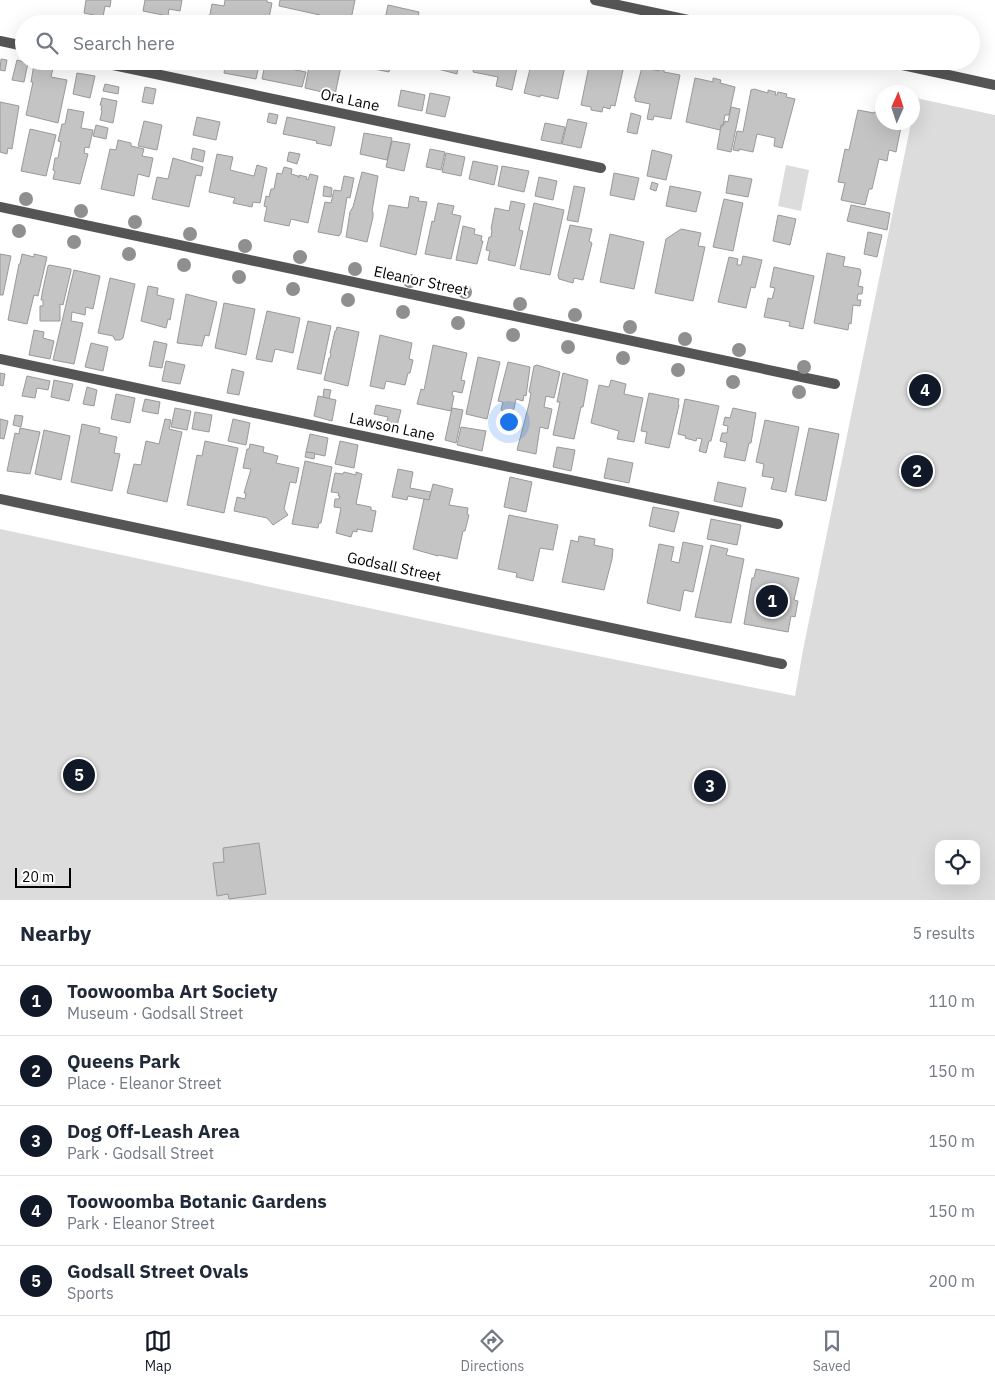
<!DOCTYPE html>
<html lang="en">
<head>
<meta charset="utf-8">
<style>
	:root { --surface:#fff; --page:#f2f2f3; --text:#1f2937; --muted:#747a83; --line:#e0e1e3; --accent:#111827 }
	body { margin:0; font-family:"IBM Plex Sans",sans-serif; background:var(--page); color:var(--text) }
	.controls { position:absolute; right:15px; bottom:15px; display:grid; overflow:hidden; border-radius:10px; box-shadow:0 5px 20px #0002 }
	.controls button { width:45px; height:45px; display:grid; place-items:center; padding:0; border:0; border-bottom:1px solid var(--line); background:var(--surface); color:var(--text); font:25px sans-serif }
	.compass { position:absolute; left:875px; top:85px; width:45px; height:45px; border-radius:50%; background:var(--surface); box-shadow:0 5px 20px #0002; rotate:3deg }
	.scale { position:absolute; left:15px; bottom:12px; width:56px; box-sizing:border-box; padding-left:5px; border:2px solid #000; border-top:0; font-size:14px; line-height:18px; white-space:nowrap; color:#000; -webkit-text-stroke:4px #fff; paint-order:stroke }
	.you { position:absolute; left:508px; top:421px; width:18px; height:18px; margin:-12px; border:4px solid #fff; border-radius:50%; background:#1a73e8; box-shadow:0 0 0 8px #1a73e833 }
	.badge { display:grid; place-items:center; width:32px; height:32px; border-radius:50%; background:var(--accent); color:#fff; font-size:16px; font-weight:700 }
	.pin { position:absolute; translate:-50% -50%; border:2px solid #fff; box-shadow:0 1px 5px #0006 }
	.list { margin:0; padding:0; list-style:none }
	h2 { display:flex; justify-content:space-between; align-items:center; height:65px; margin:0; padding:0 20px; font-size:21px }
	h2 small { font-size:16px; font-weight:400; color:var(--muted) }
	.list li { display:grid; grid-template-columns:32px 1fr auto; gap:15px; align-items:center; box-sizing:border-box; height:70px; padding:0 20px; border-top:1px solid var(--line) }
	.list b { display:block; font-size:19px; white-space:nowrap }
	.list p { margin:0; font-size:16px; white-space:nowrap; color:var(--muted) }
	.list em { font-size:16px; font-style:normal; color:var(--muted) }
	.icon { flex:none; width:28px; height:28px; fill:none; stroke:currentColor; stroke-width:2; stroke-linecap:round; stroke-linejoin:round }
	.map { position:relative; flex:none; width:995px; height:900px; overflow:hidden }
	.search { position:absolute; background:var(--surface); box-shadow:0 5px 20px #0002; left:15px; right:15px; top:15px; height:55px; display:flex; align-items:center; gap:12px; box-sizing:border-box; padding:0 18px; border-radius:28px; color:var(--muted); font-size:19px }
	.sheet { height:415px; background:var(--surface) }
	nav { display:flex; justify-content:space-around; align-items:center; box-sizing:border-box; height:70px; border-top:1px solid var(--line); background:var(--surface); font-size:14px; color:var(--muted) }
	nav a { display:grid; justify-items:center; gap:2px }
	nav .on { color:var(--accent) }
	.map>svg:first-child { display:block }
	.green { fill:#dcdcdc; fill-rule:evenodd }
	.building { fill:#c4c4c4; stroke:#999 }
	.lines { fill:none; stroke-linecap:round; stroke-linejoin:round }
	.service { stroke:#555; stroke-width:10 }
	.minor { stroke:#555; stroke-width:10 }
	.tree { fill:#8f8f8f }
	.labels { text-anchor:middle; stroke-width:4; stroke-linejoin:round; paint-order:stroke }
	.street-label { font-size:15px; fill:#000; stroke:#fff }
</style>
</head>
<body>
<div class="map">
<svg width="995" height="900" viewBox="0 0 995 900">
	<rect width="100%" height="100%" fill="#fff"/>
	<!-- green -->
	<g class="green">
		<path d="M 916,98 L 995,115 L 995,900 L 0,900 L 0,529 L 495,635 L 795,696 L 803,650 L 911,123 L 912,122 ZM 939,844 L 976,844 L 976,881 L 939,881 Z"/>
		<polygon points="786,165 809,170 801,211 778,206"/>
	</g>
	<!-- building -->
	<g class="building">
		<polygon points="86,0 111,0 110,7 105,6 103,17 84,13"/>
		<polygon points="145,0 182,0 180,11 169,9 168,16 143,11"/>
		<polygon points="225,0 267,0 267,2 272,3 269,18 267,18 266,24 208,24 212,4 224,6"/>
		<polygon points="280,0 355,0 350,24 318,24 320,15 279,6"/>
		<polygon points="388,5 419,12 417,24 384,24"/>
		<polygon points="466,18 493,24 464,24"/>
		<polygon points="1,59 7,60 5,71 0,70"/>
		<polygon points="17,60 28,63 24,82 12,80"/>
		<polygon points="226,61 260,61 256,79 224,73"/>
		<polygon points="310,61 342,61 335,95 305,88"/>
		<polygon points="355,61 405,61 403,69 392,67 393,63 391,63 389,72 355,65"/>
		<polygon points="440,61 459,61 457,74 438,69"/>
		<polygon points="464,61 499,61 498,68 500,68 501,64 517,68 512,90 496,86 498,77 473,72 474,66 463,64"/>
		<polygon points="532,61 566,61 558,99 540,95 540,97 524,93"/>
		<polygon points="590,61 625,61 615,106 611,105 610,109 603,107 602,112 591,110 591,107 581,105"/>
		<polygon points="34,64 53,68 51,77 67,80 58,123 26,115 33,82 31,82"/>
		<polygon points="265,64 306,72 302,87 262,79"/>
		<polygon points="642,67 659,71 660,67 664,68 664,72 680,75 671,119 654,116 653,120 647,119 650,104 635,101 636,98 634,98"/>
		<polygon points="77,73 95,76 90,98 73,94"/>
		<polygon points="695,78 713,82 713,78 721,80 720,83 735,87 729,115 725,115 723,125 721,125 720,130 686,122"/>
		<polygon points="105,84 119,87 118,94 103,91"/>
		<polygon points="145,87 156,89 153,104 142,102"/>
		<polygon points="754,89 768,93 768,90 776,92 775,95 777,95 778,92 787,94 786,97 795,99 782,148 774,146 775,138 757,134 753,152 739,149 739,151 733,150 737,131 743,132 751,90"/>
		<polygon points="401,90 425,95 422,111 398,106"/>
		<polygon points="430,93 450,97 445,117 426,113"/>
		<polygon points="102,98 117,101 113,123 100,120 102,111 101,110 102,106 100,105"/>
		<polygon points="0,102 19,106 12,149 8,148 7,154 0,152"/>
		<polygon points="731,107 740,109 731,152 717,149 721,126 723,126 725,121 728,122"/>
		<polygon points="68,109 84,112 81,128 93,130 89,148 85,147 84,153 88,154 80,184 53,179 55,171 53,170 55,158 58,158 61,142 58,141 62,124 65,124"/>
		<polygon points="858,110 874,113 874,112 879,113 879,115 882,115 882,122 902,122 896,152 889,150 887,161 879,159 872,189 869,189 865,205 841,200 845,183 838,182 845,149 849,150"/>
		<polygon points="269,113 278,115 276,124 267,122"/>
		<polygon points="631,113 641,116 637,134 627,132"/>
		<polygon points="197,117 220,122 216,140 193,135"/>
		<polygon points="287,117 335,127 331,146 316,143 317,141 283,134"/>
		<polygon points="568,119 587,123 581,148 562,144"/>
		<polygon points="144,121 162,125 157,150 138,146"/>
		<polygon points="545,123 565,127 561,144 541,140"/>
		<polygon points="96,125 108,128 106,139 93,136"/>
		<polygon points="30,129 56,135 46,176 21,171"/>
		<polygon points="364,133 392,138 387,160 360,154"/>
		<polygon points="118,140 131,143 131,146 144,149 142,156 153,158 149,177 138,174 134,196 101,189 110,149 116,150"/>
		<polygon points="392,141 410,144 404,171 386,167"/>
		<polygon points="193,148 205,151 203,162 191,159"/>
		<polygon points="430,149 445,152 441,170 426,167"/>
		<polygon points="652,150 672,155 666,180 647,176"/>
		<polygon points="289,152 300,154 297,164 287,161"/>
		<polygon points="446,153 465,157 461,176 442,172"/>
		<polygon points="217,154 233,157 230,170 254,176 257,165 267,168 260,203 253,202 252,207 233,203 235,198 209,192"/>
		<polygon points="173,158 203,167 201,176 196,175 189,207 152,199 157,177 168,179"/>
		<polygon points="473,161 498,166 494,185 469,179"/>
		<polygon points="502,166 529,171 524,192 498,186"/>
		<polygon points="284,167 292,169 291,174 298,176 299,178 299,175 307,177 306,179 308,180 310,174 318,176 308,223 291,219 289,226 264,221 267,207 264,206 266,196 269,197 271,189 274,189 277,173 282,174"/>
		<polygon points="362,172 378,176 372,211 373,212 373,217 367,242 346,237 350,212 353,207"/>
		<polygon points="614,173 639,178 634,200 610,195"/>
		<polygon points="729,175 752,179 748,197 726,193"/>
		<polygon points="344,176 354,178 350,198 347,197 341,233 339,236 318,232 325,202 331,203 334,190 341,191"/>
		<polygon points="539,177 557,181 553,200 535,196"/>
		<polygon points="652,182 658,184 656,191 650,189"/>
		<polygon points="324,186 332,188 331,197 323,196"/>
		<polygon points="574,186 585,188 578,222 567,220"/>
		<polygon points="670,186 701,192 696,212 666,206"/>
		<polygon points="410,196 419,198 418,201 427,202 416,255 380,246 389,205 408,208"/>
		<polygon points="724,199 743,203 733,251 713,247"/>
		<polygon points="511,201 525,204 519,230 523,231 515,266 488,260 490,251 486,250 489,237 491,237 492,230 491,229 495,208 509,211"/>
		<polygon points="438,203 454,206 452,214 461,216 451,259 425,254 432,221 434,222"/>
		<polygon points="534,203 564,210 550,275 520,269"/>
		<polygon points="851,205 890,213 887,230 847,221"/>
		<polygon points="778,215 796,219 790,245 773,241"/>
		<polygon points="570,225 592,229 589,241 592,243 583,280 574,278 573,283 559,279 558,275"/>
		<polygon points="463,226 475,229 474,234 482,236 481,241 483,241 477,264 456,260"/>
		<polygon points="681,229 701,233 698,246 705,247 693,301 655,293 666,239"/>
		<polygon points="868,232 882,235 877,257 864,254"/>
		<polygon points="610,234 644,242 634,289 600,282"/>
		<polygon points="827,253 845,257 843,266 860,269 861,272 858,286 863,287 862,294 858,294 857,300 861,300 860,306 853,305 851,324 849,323 848,330 814,323"/>
		<polygon points="0,254 11,256 3,295 0,295"/>
		<polygon points="22,254 34,257 34,254 47,257 38,296 34,295 27,324 8,320 19,264 20,264"/>
		<polygon points="743,256 762,260 755,288 751,287 746,308 718,302 729,257 738,259 737,265 741,265"/>
		<polygon points="49,265 71,269 71,271 63,305 60,304 60,321 40,321 40,306 43,306 43,300 41,300 43,289 48,266"/>
		<polygon points="774,267 814,276 803,329 789,326 790,322 764,317 768,298 772,299 775,288 770,287"/>
		<polygon points="74,270 100,276 93,309 86,307 85,315 72,312 71,321 83,323 74,364 53,360"/>
		<polygon points="110,278 135,284 123,338 120,340 115,340 113,336 98,333"/>
		<polygon points="148,286 158,288 157,295 174,299 170,320 168,319 166,328 141,321"/>
		<polygon points="186,294 217,302 209,336 205,335 202,346 177,343"/>
		<polygon points="224,303 255,309 246,355 215,348"/>
		<polygon points="267,311 300,318 293,353 275,349 272,362 256,359"/>
		<polygon points="308,321 331,326 321,374 297,369"/>
		<polygon points="337,327 359,332 348,386 324,380 329,358 330,358 331,354 330,353 335,331 336,331"/>
		<polygon points="34,330 44,332 43,338 54,341 50,359 29,355"/>
		<polygon points="380,335 412,343 409,359 413,360 410,373 408,373 405,385 386,381 384,389 370,386"/>
		<polygon points="154,341 167,344 162,368 149,366"/>
		<polygon points="91,343 108,347 103,371 85,367"/>
		<polygon points="433,345 467,353 461,380 465,381 462,393 453,391 452,395 454,396 451,411 417,404 421,389 424,390"/>
		<polygon points="478,357 500,362 487,419 466,414"/>
		<polygon points="166,361 185,365 180,384 162,381"/>
		<polygon points="508,362 530,367 526,396 524,395 523,401 516,399 513,413 501,410 503,402 498,401"/>
		<polygon points="537,365 560,372 554,398 546,396 544,407 552,409 548,429 540,427 536,454 517,450 529,404 531,393 529,392 534,366"/>
		<polygon points="232,369 244,372 239,395 227,393"/>
		<polygon points="0,373 5,374 3,386 0,385"/>
		<polygon points="563,373 588,380 583,407 581,407 574,439 553,435 560,402 557,402"/>
		<polygon points="27,376 50,381 48,390 37,388 35,398 22,396"/>
		<polygon points="54,380 73,384 69,401 51,397"/>
		<polygon points="611,380 626,384 624,394 643,398 634,442 617,439 619,431 591,423 599,385 609,387"/>
		<polygon points="87,387 97,390 94,406 83,404"/>
		<polygon points="324,389 331,390 329,399 323,397"/>
		<polygon points="649,393 679,399 678,404 679,405 669,448 645,443 647,432 641,431"/>
		<polygon points="116,394 135,398 130,423 111,419"/>
		<polygon points="318,396 336,400 332,421 314,416"/>
		<polygon points="145,399 160,402 158,414 142,411"/>
		<polygon points="685,399 719,406 711,441 709,441 706,453 699,451 702,439 697,438 696,441 685,438 686,436 678,434"/>
		<polygon points="376,405 401,410 397,426 386,424 388,417 374,414"/>
		<polygon points="175,408 191,411 187,430 171,427"/>
		<polygon points="452,408 463,410 456,443 445,440"/>
		<polygon points="733,408 756,413 751,443 749,443 745,461 724,457 727,443 720,441 722,433 727,433 728,426 723,425 725,417 730,418"/>
		<polygon points="195,412 212,415 209,432 192,429"/>
		<polygon points="15,415 23,416 21,427 13,425"/>
		<polygon points="0,419 8,421 4,439 0,438"/>
		<polygon points="165,419 171,420 169,429 182,432 167,502 127,493 134,464 141,465 146,441 159,444"/>
		<polygon points="233,419 250,423 246,445 228,441"/>
		<polygon points="765,420 799,427 786,492 771,489 774,478 762,476 764,464 756,462"/>
		<polygon points="82,424 100,428 99,433 117,437 114,453 120,454 112,491 71,482"/>
		<polygon points="461,427 486,431 482,451 457,445"/>
		<polygon points="20,428 40,432 30,474 7,471 15,433 19,434"/>
		<polygon points="809,428 839,434 826,501 795,495"/>
		<polygon points="44,430 70,436 61,480 35,474"/>
		<polygon points="310,434 328,438 325,456 306,452"/>
		<polygon points="205,441 238,448 224,513 187,505 197,455 202,456"/>
		<polygon points="340,441 358,445 354,468 335,464"/>
		<polygon points="250,444 264,447 263,452 278,456 276,463 299,468 296,483 290,482 284,509 288,515 273,525 267,518 234,511 237,497 245,499 246,493 244,493 251,469 243,468 247,449 249,449"/>
		<polygon points="557,447 575,450 571,471 553,467"/>
		<polygon points="306,452 315,453 314,459 305,457"/>
		<polygon points="608,458 633,463 629,483 604,478"/>
		<polygon points="305,461 332,467 321,523 319,523 318,528 292,524"/>
		<polygon points="398,469 413,472 410,488 431,492 429,500 408,496 407,500 392,497"/>
		<polygon points="344,472 356,475 356,472 362,474 356,504 371,507 371,510 376,511 372,532 357,529 357,532 353,531 351,537 336,533 341,508 334,507 335,499 339,499 340,496 338,496 339,493 331,492 335,473 343,474"/>
		<polygon points="510,477 532,482 526,512 504,507"/>
		<polygon points="718,482 746,488 742,507 714,501"/>
		<polygon points="433,484 453,489 449,505 468,508 467,514 469,515 465,531 463,531 457,559 439,555 438,556 413,549 424,499 429,500"/>
		<polygon points="653,507 679,512 674,532 649,526"/>
		<polygon points="509,515 558,525 553,550 540,548 533,581 516,577 517,573 498,569"/>
		<polygon points="711,519 741,525 737,545 707,539"/>
		<polygon points="579,536 595,539 594,545 613,549 612,559 604,590 562,582 571,540 578,542"/>
		<polygon points="683,542 703,546 693,592 684,590 680,611 647,603 659,544 674,547 671,561 679,563"/>
		<polygon points="711,545 728,549 726,555 744,559 731,623 695,617"/>
		<polygon points="756,569 799,578 794,600 798,601 795,617 791,616 788,632 744,624 752,578 754,578"/>
		<polygon points="259,843 266,894 229,899 228,894 217,896 213,863 224,862 223,848"/>
	</g>
	<g class="lines">
		<!-- service -->
		<polyline class="service" points="0,359 778,524"/>
		<!-- minor -->
		<g class="minor">
			<polyline points="595,0 707,24"/>
			<polyline points="0,41 24,46"/>
			<polyline points="94,61 601,168"/>
			<polyline points="884,61 995,85"/>
			<polyline points="0,207 835,384"/>
			<polyline points="0,499 782,664"/>
		</g>
	</g>
	<!-- trees -->
	<g class="tree">
		<circle cx="26" cy="199" r="7"/>
		<circle cx="81" cy="211" r="7"/>
		<circle cx="135" cy="222" r="7"/>
		<circle cx="19" cy="231" r="7"/>
		<circle cx="190" cy="234" r="7"/>
		<circle cx="74" cy="242" r="7"/>
		<circle cx="245" cy="246" r="7"/>
		<circle cx="129" cy="254" r="7"/>
		<circle cx="300" cy="257" r="7"/>
		<circle cx="184" cy="265" r="7"/>
		<circle cx="355" cy="269" r="7"/>
		<circle cx="239" cy="277" r="7"/>
		<circle cx="410" cy="281" r="7"/>
		<circle cx="293" cy="289" r="7"/>
		<circle cx="465" cy="292" r="7"/>
		<circle cx="348" cy="300" r="7"/>
		<circle cx="520" cy="304" r="7"/>
		<circle cx="403" cy="312" r="7"/>
		<circle cx="575" cy="315" r="7"/>
		<circle cx="458" cy="323" r="7"/>
		<circle cx="630" cy="327" r="7"/>
		<circle cx="513" cy="335" r="7"/>
		<circle cx="685" cy="339" r="7"/>
		<circle cx="568" cy="347" r="7"/>
		<circle cx="739" cy="350" r="7"/>
		<circle cx="623" cy="358" r="7"/>
		<circle cx="804" cy="367" r="7"/>
		<circle cx="678" cy="370" r="7"/>
		<circle cx="733" cy="382" r="7"/>
		<circle cx="799" cy="392" r="7"/>
	</g>
	<g class="labels">
		<!-- street labels -->
		<g class="street-label">
			<text transform="translate(350 100) rotate(12)" y="5">Ora Lane</text>
			<text transform="translate(421 281) rotate(12)" y="5">Eleanor Street</text>
			<text transform="translate(392 427) rotate(12)" y="5">Lawson Lane</text>
			<text transform="translate(394 567) rotate(12)" y="5">Godsall Street</text>
		</g>
	</g>
</svg>
<div class="controls">
<button><svg class="icon" aria-label="locate" viewBox="0 0 24 24"><circle cx="12" cy="12" r="6"/><path d="M12 2v4M12 18v4M2 12h4M18 12h4"/></svg></button>
</div>
<svg class="compass" viewBox="-18 -18 36 36"><path d="M0-13l5 13h-10z" fill="#e53935"/><path d="M0 13l5-13h-10z" fill="#747a83"/></svg>
<div class="scale">20 m</div>
<div class="you"></div>
<div class="pin badge" style="left:772px;top:601px">1</div>
<div class="pin badge" style="left:917px;top:471px">2</div>
<div class="pin badge" style="left:710px;top:786px">3</div>
<div class="pin badge" style="left:925px;top:390px">4</div>
<div class="pin badge" style="left:79px;top:775px">5</div>
<div class="search"><svg class="icon" aria-label="search" viewBox="0 0 24 24"><circle cx="10" cy="10" r="6"/><path d="M15 15l6 6"/></svg>Search here</div>
</div>
<section class="sheet">
<h2>Nearby<small>5 results</small></h2>
<ul class="list">
<li><span class="badge">1</span><div><b>Toowoomba Art Society</b><p>Museum · Godsall Street</p></div><em>110 m</em></li>
<li><span class="badge">2</span><div><b>Queens Park</b><p>Place · Eleanor Street</p></div><em>150 m</em></li>
<li><span class="badge">3</span><div><b>Dog Off-Leash Area</b><p>Park · Godsall Street</p></div><em>150 m</em></li>
<li><span class="badge">4</span><div><b>Toowoomba Botanic Gardens</b><p>Park · Eleanor Street</p></div><em>150 m</em></li>
<li><span class="badge">5</span><div><b>Godsall Street Ovals</b><p>Sports</p></div><em>200 m</em></li>
</ul>
</section>
<nav>
<a class="on"><svg class="icon" aria-label="map" viewBox="0 0 24 24"><path d="M3 6l6-2 6 2 6-2v14l-6 2-6-2-6 2zM9 4v14M15 6v14"/></svg>Map</a>
<a><svg class="icon" aria-label="directions" viewBox="0 0 24 24"><path d="M12 3l9 9-9 9-9-9zM9 14v-3h6M13 9l2 2-2 2"/></svg>Directions</a>
<a><svg class="icon" aria-label="saved" viewBox="0 0 24 24"><path d="M7 4h10v16l-5-4-5 4z"/></svg>Saved</a>
</nav>
</body>
</html>
